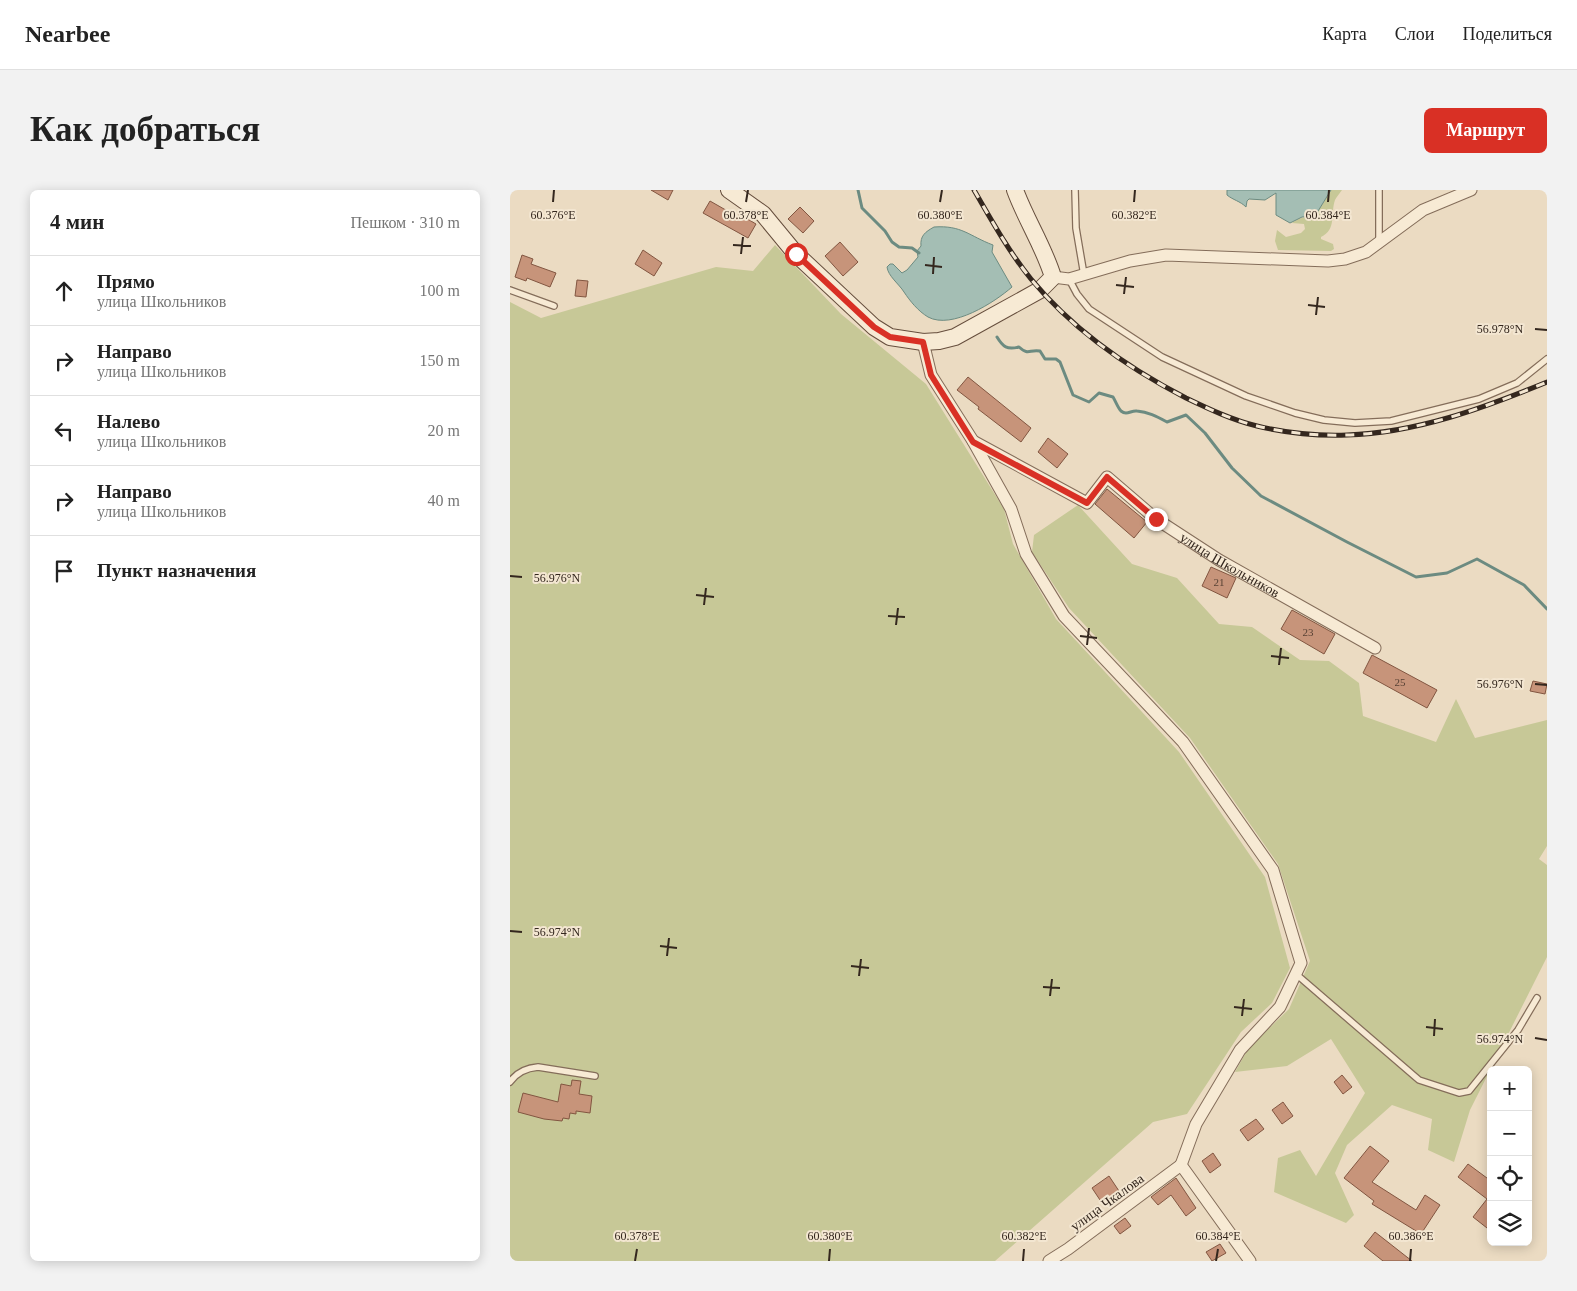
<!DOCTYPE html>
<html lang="ru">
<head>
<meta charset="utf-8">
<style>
	:root { --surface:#fff; --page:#f2f2f2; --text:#222; --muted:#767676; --line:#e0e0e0; --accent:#d93025 }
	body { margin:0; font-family:"Times New Roman",serif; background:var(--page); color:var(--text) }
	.controls { position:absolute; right:15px; bottom:15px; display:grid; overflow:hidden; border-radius:8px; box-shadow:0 2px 12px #0003 }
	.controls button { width:45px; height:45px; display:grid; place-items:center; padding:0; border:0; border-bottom:1px solid var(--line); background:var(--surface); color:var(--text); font:25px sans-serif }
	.stop { position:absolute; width:15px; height:15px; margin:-11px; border:4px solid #d93025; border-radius:50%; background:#fff }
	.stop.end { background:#d93025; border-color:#fff; box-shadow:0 1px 5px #0008 }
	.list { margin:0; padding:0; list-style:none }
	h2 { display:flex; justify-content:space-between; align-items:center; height:65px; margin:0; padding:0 20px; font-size:21px }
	h2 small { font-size:16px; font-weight:400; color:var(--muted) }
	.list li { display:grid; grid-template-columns:32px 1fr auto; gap:15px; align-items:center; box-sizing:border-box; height:70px; padding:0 20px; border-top:1px solid var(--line) }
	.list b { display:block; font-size:19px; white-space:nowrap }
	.list p { margin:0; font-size:16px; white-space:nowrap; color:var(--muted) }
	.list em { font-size:16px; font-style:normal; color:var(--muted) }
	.icon { flex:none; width:28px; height:28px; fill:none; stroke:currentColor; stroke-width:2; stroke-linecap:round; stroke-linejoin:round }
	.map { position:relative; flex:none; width:1037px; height:1071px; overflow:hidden; border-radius:8px }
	header { display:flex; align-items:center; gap:30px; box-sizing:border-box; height:70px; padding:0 25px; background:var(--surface); border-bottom:1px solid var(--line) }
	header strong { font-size:24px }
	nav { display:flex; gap:28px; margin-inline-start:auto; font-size:18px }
	.intro { display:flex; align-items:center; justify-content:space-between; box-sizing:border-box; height:120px; padding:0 30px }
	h1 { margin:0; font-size:35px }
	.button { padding:12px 22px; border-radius:8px; background:var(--accent); color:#fff; font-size:18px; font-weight:700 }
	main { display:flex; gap:30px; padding:0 30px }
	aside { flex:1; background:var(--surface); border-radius:8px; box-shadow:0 2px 12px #0003 }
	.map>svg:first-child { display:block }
	.green { fill:#c7c897 }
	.water { fill:#a4beb4; stroke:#6c8b81 }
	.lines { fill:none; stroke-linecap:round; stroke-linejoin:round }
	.stream { stroke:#6c8b81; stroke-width:3 }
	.building { fill:#c7947a; stroke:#825641 }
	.lane-casing { stroke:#846d5a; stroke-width:8 }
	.street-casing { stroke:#846d5a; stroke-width:13 }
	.secondary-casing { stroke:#664e3d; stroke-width:18 }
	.lane { stroke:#f7ead4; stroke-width:5.5 }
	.street { stroke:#f7ead4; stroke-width:11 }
	.secondary { stroke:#f7ead4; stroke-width:16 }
	.rail-casing { stroke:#34271e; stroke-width:5 }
	.rail { stroke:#f3e6d1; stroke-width:3; stroke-dasharray:9; stroke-linecap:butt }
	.route { stroke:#d93025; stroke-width:6 }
	.ticks { fill:none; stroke:#34271e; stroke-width:2 }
	.labels { text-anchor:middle; stroke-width:4; stroke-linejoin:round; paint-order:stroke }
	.number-label { font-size:11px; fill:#594235 }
	.street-label { font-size:14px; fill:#34271e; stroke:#f3e6d1 }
	.ticks-label { font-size:12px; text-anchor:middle; fill:#34271e; stroke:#f3e6d1; stroke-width:4; stroke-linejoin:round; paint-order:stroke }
</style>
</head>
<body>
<header>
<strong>Nearbee</strong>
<nav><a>Карта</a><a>Слои</a><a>Поделиться</a></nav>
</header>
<div class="intro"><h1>Как добраться</h1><a class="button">Маршрут</a></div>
<main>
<aside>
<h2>4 мин<small>Пешком · 310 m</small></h2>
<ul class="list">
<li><svg class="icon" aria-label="ahead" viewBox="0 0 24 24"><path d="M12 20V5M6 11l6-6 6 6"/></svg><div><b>Прямо</b><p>улица Школьников</p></div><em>100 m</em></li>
<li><svg class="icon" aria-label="right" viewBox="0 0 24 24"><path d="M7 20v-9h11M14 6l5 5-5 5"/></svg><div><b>Направо</b><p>улица Школьников</p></div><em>150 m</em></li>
<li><svg class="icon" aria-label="left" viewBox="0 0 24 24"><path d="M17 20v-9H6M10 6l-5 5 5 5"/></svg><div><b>Налево</b><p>улица Школьников</p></div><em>20 m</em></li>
<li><svg class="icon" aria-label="right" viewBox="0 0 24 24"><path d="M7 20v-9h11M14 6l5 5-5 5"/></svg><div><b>Направо</b><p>улица Школьников</p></div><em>40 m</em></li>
<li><svg class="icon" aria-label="arrive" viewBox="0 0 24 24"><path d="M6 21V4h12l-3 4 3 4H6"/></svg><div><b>Пункт назначения</b></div></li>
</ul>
</aside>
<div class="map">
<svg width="1037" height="1071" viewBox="0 0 1037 1071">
	<rect width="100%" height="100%" fill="#ebdbc2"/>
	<!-- green -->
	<g class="green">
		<path d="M 821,0 L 832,0 C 830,3 827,6 825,10 C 820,25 827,39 811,47 L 811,49 L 823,54 L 824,59 L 821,61 L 768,60 L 765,51 L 767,40 L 776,47 L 791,43 L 795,39 L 794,34 L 782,33 C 790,27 793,28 801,26 C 808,24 817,6 821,0 Z"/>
		<polygon points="265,55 331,124 416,194 494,319 503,354 546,429 669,562 755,687 780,778 762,813 731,842 677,924 643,932 485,1071 0,1071 0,112 31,128 206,77 243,81"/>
		<polygon points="568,315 622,374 667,388 709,434 742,437 790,470 819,471 849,493 853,526 926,552 946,509 965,548 1037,530 1037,656 1029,669 1037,675 1037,767 960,920 944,972 918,960 922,929 882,915 837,955 825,983 844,1025 836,1033 764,1002 768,968 790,960 806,986 855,903 821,849 777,876 725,882 738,859 779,819 800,771 768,674 680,548 559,418 522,362 524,345"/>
	</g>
	<!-- water -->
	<g class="water">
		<path d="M 717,0 L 821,0 L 805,26 L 792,27 L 780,33 L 766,25 L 766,3 L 755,10 L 739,9 L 737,11 L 736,17 C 730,11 723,10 717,5 Z"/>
		<path d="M 424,37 C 452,35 459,46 483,55 L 482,62 L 502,97 C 485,112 442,140 418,127 C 408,121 400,111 394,102 C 389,94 378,86 377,77 L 380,74 L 383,74 L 392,83 L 397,80 L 408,67 L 407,61 L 411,56 C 410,46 415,42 424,37 Z"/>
	</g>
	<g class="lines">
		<!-- stream -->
		<g class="stream">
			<polyline points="348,0 352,18 375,41 382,52 389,57 402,58 409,63"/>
			<path d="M 487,147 C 493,157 497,160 509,157 C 519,166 519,159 530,161 L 535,169 L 546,169 L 550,172 L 563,205 L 579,212 L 589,203 L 603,207 C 606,212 608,218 611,221 C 617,226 621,220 627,221 C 638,222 646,226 657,232 L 676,225 L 695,243 L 722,278 L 751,306 L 837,352 L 906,387 L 937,383 L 967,369 L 1014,395 L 1037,419"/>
		</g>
	</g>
	<!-- building -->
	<g class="building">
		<polygon points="141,0 163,0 158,10"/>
		<polygon points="200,11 228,27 229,24 246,34 238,48 193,23"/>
		<polygon points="290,17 304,31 293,43 278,29"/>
		<polygon points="330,52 348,72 333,86 315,66"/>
		<polygon points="133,60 152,73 144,86 125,74"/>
		<polygon points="12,65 23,69 21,74 46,83 40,97 17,88 16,91 5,87"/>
		<polygon points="67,90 78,91 76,107 65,106"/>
		<polygon points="458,187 521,238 511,252 468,219 469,217 447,200"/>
		<polygon points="538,248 558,264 547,278 528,262"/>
		<polygon points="597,299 637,332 624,348 585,314"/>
		<polygon points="701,377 726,388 717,408 692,396"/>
		<polygon points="782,420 825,444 814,464 771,439"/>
		<polygon points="862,465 927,500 917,518 853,483"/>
		<polygon points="1023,491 1037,494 1035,504 1020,501"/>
		<polygon points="832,885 842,897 833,904 824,892"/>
		<polygon points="62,890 71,891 69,904 82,906 80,923 66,921 66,924 60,923 59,929 53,928 52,931 34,929 8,922 13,903 48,912 51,894 61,896"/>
		<polygon points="773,912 783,926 772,934 762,920"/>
		<polygon points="746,929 754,939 738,951 730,940"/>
		<polygon points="860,956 879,971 862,992 906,1020 915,1005 930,1015 911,1044 862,1014 864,1011 834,988"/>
		<polygon points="703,963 711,975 700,983 692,971"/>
		<polygon points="958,974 981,991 981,1032 977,1038 963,1027 977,1009 948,987"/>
		<polygon points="599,986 609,1001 592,1013 582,998"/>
		<polygon points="666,988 686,1018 676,1026 661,1005 648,1015 641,1007"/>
		<polygon points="615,1028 621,1036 610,1044 604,1036"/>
		<polygon points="865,1042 902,1071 873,1071 854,1056"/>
		<polygon points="710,1054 716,1063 702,1071 696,1062"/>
	</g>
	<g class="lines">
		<!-- lane casing -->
		<g class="lane-casing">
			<g id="lane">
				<polyline points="565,0 566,38 574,85"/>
				<polyline points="869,53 869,0"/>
				<polyline points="559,89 567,104 579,119 652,167 736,206 785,223 814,230 845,233 881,231 969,209 1007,193 1037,169"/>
				<polyline points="0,100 44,116"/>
				<polyline points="786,784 909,890 949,903 959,901 1008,840 1027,808"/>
				<path d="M 0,892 C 7,882 16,878 28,877 L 85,886"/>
			</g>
		</g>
		<!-- street casing -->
		<g class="street-casing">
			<g id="street">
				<polyline points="543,87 559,89 620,71 656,65 818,71 835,69 856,62 913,20 961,0"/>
				<polyline points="413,152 421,185 463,251 501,319 516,364 554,426 673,552 763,680 791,773 770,817 730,860 686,934 671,975"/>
				<path id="s1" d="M 463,251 L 577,313 L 597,287 L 646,329 L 709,370 L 865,458"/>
				<polyline points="671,975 740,1071"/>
				<polyline points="539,1071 558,1059 671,975"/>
			</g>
		</g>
		<!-- secondary casing -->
		<g class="secondary-casing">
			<path id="secondary" d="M 219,0 L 253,24 L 286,64 L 364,137 L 380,147 L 413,152 L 429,151 L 445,147 L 530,100 L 543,87 C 534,57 516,30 505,0"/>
		</g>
		<!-- lane -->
		<use href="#lane" class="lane"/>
		<!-- street -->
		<use href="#street" class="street"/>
		<!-- secondary -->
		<use href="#secondary" class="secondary"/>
		<!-- rail casing -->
		<g class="rail-casing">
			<path id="rail" d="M 464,0 C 482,31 499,62 521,89 C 563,140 618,178 676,208 C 699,219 722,230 747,236 C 776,243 807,246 837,245 C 906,243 974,218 1037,192"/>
		</g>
		<!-- rail -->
		<use href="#rail" class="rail"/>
	</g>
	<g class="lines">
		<!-- route -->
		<polyline class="route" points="286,64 364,137 380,147 413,152 421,185 463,252 577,313 597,287 646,329"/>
	</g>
	<!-- ticks -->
	<path class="ticks" d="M 43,12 L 44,0M 236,12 L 238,0M 430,12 L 432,0M 624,12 L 625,0M 818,12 L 819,0M 223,55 L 241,56M 231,64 L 233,47M 415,75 L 432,77M 423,84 L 424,67M 606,95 L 624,97M 614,104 L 616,87M 798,115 L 815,117M 806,125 L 808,107M 1025,139 L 1037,140M 0,386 L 12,387M 186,405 L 204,407M 194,415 L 196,398M 378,426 L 395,427M 386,435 L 388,418M 570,446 L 587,448M 577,455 L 579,438M 761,466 L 779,468M 769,475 L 771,458M 1025,494 L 1037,495M 0,741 L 12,742M 150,756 L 167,758M 157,766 L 159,748M 341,776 L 359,778M 349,786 L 351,769M 533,797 L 550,798M 540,806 L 542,789M 724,817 L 742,819M 732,826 L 734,809M 916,837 L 933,839M 924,846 L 925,829M 1025,848 L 1037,850M 125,1071 L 127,1059M 319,1071 L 320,1059M 513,1071 L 514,1059M 706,1071 L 708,1059M 900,1071 L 901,1059"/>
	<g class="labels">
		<!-- number labels -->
		<g class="number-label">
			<text x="709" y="396">21</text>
			<text x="798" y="446">23</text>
			<text x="890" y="496">25</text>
		</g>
		<!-- street labels -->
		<g class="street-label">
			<text dy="5" stroke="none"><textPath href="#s1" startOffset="314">улица Школьников</textPath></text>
			<text transform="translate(597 1012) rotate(-36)" y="5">улица Чкалова</text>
		</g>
	</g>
	<g class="ticks-label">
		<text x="43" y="29">60.376°E</text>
		<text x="236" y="29">60.378°E</text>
		<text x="430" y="29">60.380°E</text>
		<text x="624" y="29">60.382°E</text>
		<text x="818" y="29">60.384°E</text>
		<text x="990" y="143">56.978°N</text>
		<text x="47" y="392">56.976°N</text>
		<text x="990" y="498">56.976°N</text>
		<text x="47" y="746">56.974°N</text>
		<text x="990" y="853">56.974°N</text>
		<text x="127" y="1050">60.378°E</text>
		<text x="320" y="1050">60.380°E</text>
		<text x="514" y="1050">60.382°E</text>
		<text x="708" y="1050">60.384°E</text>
		<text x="901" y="1050">60.386°E</text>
	</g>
</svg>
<div class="controls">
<button>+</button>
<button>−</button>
<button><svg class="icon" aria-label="locate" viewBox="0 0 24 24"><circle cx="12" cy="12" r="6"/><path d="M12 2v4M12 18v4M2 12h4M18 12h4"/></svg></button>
<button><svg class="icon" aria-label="layers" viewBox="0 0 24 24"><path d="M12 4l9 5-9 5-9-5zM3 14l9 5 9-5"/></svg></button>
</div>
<div class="stop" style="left:286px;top:64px"></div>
<div class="stop end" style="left:646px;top:329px"></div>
</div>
</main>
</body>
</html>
